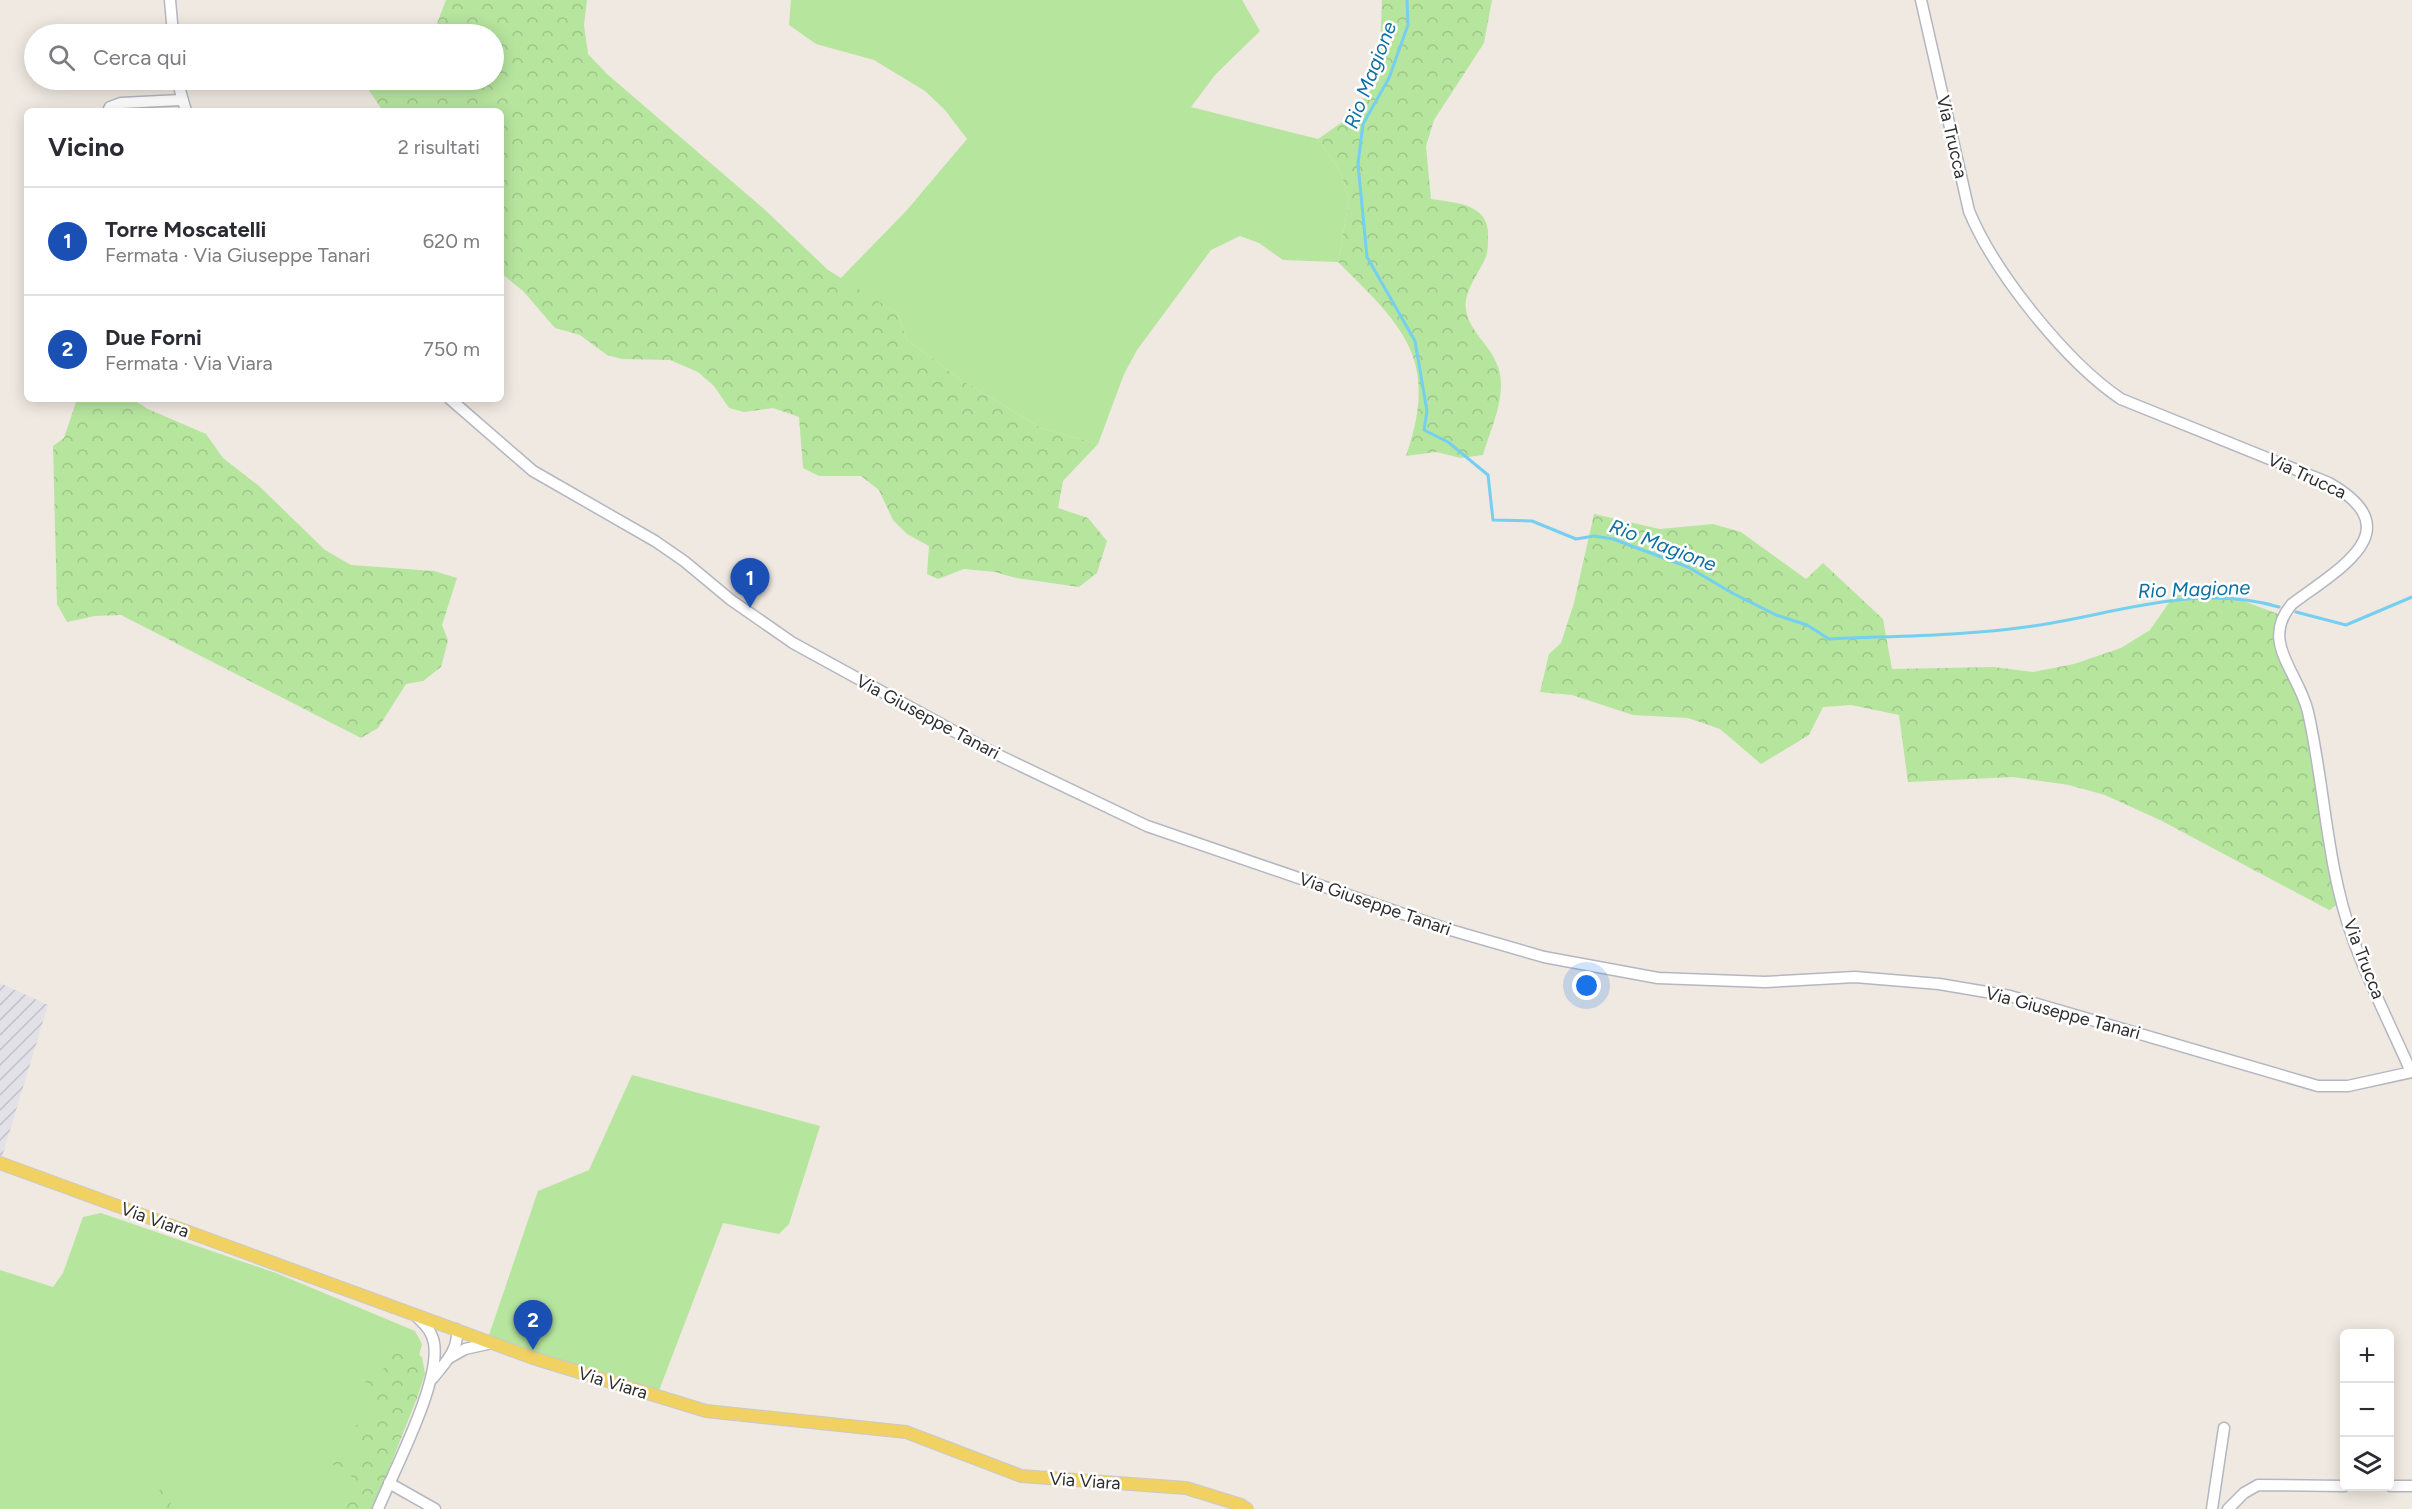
<!DOCTYPE html>
<html lang="it">
<head>
<meta charset="utf-8">
<style>
	:root { --surface:#fff; --page:#f7f7f7; --text:#2b2b33; --muted:#7c7c81; --line:#e1e1e2; --accent:#1a73e8 }
	body { margin:0; font-family:Figtree,sans-serif; background:var(--page); color:var(--text) }
	.controls { position:absolute; right:18px; bottom:18px; display:grid; overflow:hidden; border-radius:9px; box-shadow:0 3px 15px #0003 }
	.controls button { width:54px; height:54px; display:grid; place-items:center; padding:0; border:0; border-bottom:2px solid var(--line); background:var(--surface); color:var(--text); font:30px sans-serif }
	.you { position:absolute; left:1587px; top:986px; width:21px; height:21px; margin:-15px; border:4px solid #fff; border-radius:50%; background:#1a73e8; box-shadow:0 0 0 9px #1a73e833 }
	.badge { display:grid; place-items:center; width:39px; height:39px; border-radius:50%; background:var(--accent); color:#fff; font-size:20px; font-weight:700 }
	.pin { position:absolute; translate:-50% -50px; filter:drop-shadow(0 2px 3px #0008) }
	.pin::after { content:''; position:absolute; top:32px; width:21px; height:18px; background:inherit; clip-path:polygon(0 0,100% 0,50% 100%) }
	.list { margin:0; padding:0; list-style:none }
	h2 { display:flex; justify-content:space-between; align-items:center; height:78px; margin:0; padding:0 24px; font-size:26px }
	h2 small { font-size:20px; font-weight:400; color:var(--muted) }
	.list li { display:grid; grid-template-columns:39px 1fr auto; gap:18px; align-items:center; box-sizing:border-box; height:108px; padding:0 24px; border-top:2px solid var(--line) }
	.list b { display:block; font-size:22px; white-space:nowrap }
	.list p { margin:0; font-size:20px; white-space:nowrap; color:var(--muted) }
	.list em { font-size:20px; font-style:normal; color:var(--muted) }
	.icon { flex:none; width:33px; height:33px; fill:none; stroke:currentColor; stroke-width:2; stroke-linecap:round; stroke-linejoin:round }
	.map { position:relative; flex:none; width:2412px; height:1509px; overflow:hidden }
	.search { position:absolute; background:var(--surface); box-shadow:0 3px 15px #0003; left:24px; top:24px; width:480px; height:66px; display:flex; align-items:center; gap:15px; box-sizing:border-box; padding:0 21px; border-radius:33px; color:var(--muted); font-size:22px }
	.panel { position:absolute; background:var(--surface); box-shadow:0 3px 15px #0003; left:24px; top:108px; width:480px; height:294px; border-radius:9px }
	.map>svg:first-child { display:block }
	.industrial { fill:url(#industrial-furrows) }
	.grass { fill:#b6e59e }
	.forest { fill:url(#forest-crowns) }
	.lines { fill:none; stroke-linecap:round; stroke-linejoin:round }
	.stream { stroke:#75cff0; stroke-width:3 }
	.minor-casing { stroke:#b4b7c1; stroke-width:13 }
	.major-casing { stroke:#c9c9c9; stroke-width:14 }
	.minor { stroke:#fff; stroke-width:10 }
	.major { stroke:#f2d163; stroke-width:12 }
	.labels { text-anchor:middle; stroke-width:5; stroke-linejoin:round; paint-order:stroke }
	.street-label { font-size:18px; fill:#2e2e2e; stroke:#fff }
	.water-label { font-size:20px; font-style:italic; fill:#0d6fa3; stroke:#fff }
</style>
</head>
<body>
<div class="map">
<svg width="2412" height="1509" viewBox="0 0 2412 1509">
	<defs>
		<pattern id="industrial-furrows" width="10" height="10" patternUnits="userSpaceOnUse" patternTransform="scale(1.5)"><rect width="10" height="10" fill="#e3e1e8"/><path d="M-1 1l2-2M0 10L10 0M9 11l2-2" fill="none" stroke="#c3c1c7"/></pattern>
		<pattern id="forest-crowns" width="20" height="18" patternUnits="userSpaceOnUse" patternTransform="scale(1.5)"><rect width="20" height="18" fill="#b6e59e"/><path d="M2 6a3 3 0 1 1 6 0M12 15a3 3 0 1 1 6 0" fill="none" stroke="#9dc588"/></pattern>
	</defs>
	<rect width="100%" height="100%" fill="#efe9e1"/>
	<!-- industrial -->
	<polygon class="industrial" points="0,983 48,1005 0,1163"/>
	<!-- grass -->
	<g class="grass">
		<polygon points="791,0 1242,0 1260,31 1215,75 1191,107 1318,139 1341,172 1349,201 1338,262 1283,260 1259,243 1240,236 1211,250 1137,350 1124,374 1098,444 1041,428 960,379 907,340 897,313 840,279 907,210 967,139 945,110 925,91 874,60 816,44 789,25"/>
		<polygon points="632,1075 820,1126 789,1224 779,1234 723,1223 655,1401 488,1338 538,1191 589,1170"/>
		<polygon points="101,1213 276,1273 415,1331 422,1344 415,1371 351,1509 0,1509 0,1270 53,1287 63,1273 83,1217"/>
	</g>
	<!-- forest -->
	<g class="forest">
		<polygon points="446,0 587,0 584,25 588,54 607,74 764,209 828,270 897,313 907,340 960,379 1041,428 1098,444 1063,481 1058,508 1088,518 1107,541 1097,573 1079,587 1016,578 995,572 964,569 938,579 927,574 929,546 907,534 893,520 879,490 861,476 819,476 803,468 799,417 773,408 744,412 729,408 714,386 698,372 670,360 622,359 607,355 580,335 555,328 524,292 501,273 501,111 383,111 362,80 494,80 494,34 433,34"/>
		<path d="M 1382,0 L 1492,0 L 1484,43 L 1434,120 L 1426,146 L 1431,199 C 1455,203 1490,203 1488,237 C 1488,244 1488,253 1485,259 C 1478,274 1463,293 1466,310 C 1470,332 1488,343 1496,362 C 1510,390 1491,427 1483,455 L 1461,458 L 1436,452 L 1406,456 C 1439,360 1405,328 1338,262 L 1349,201 L 1341,172 L 1318,139 L 1344,121 L 1379,80 Z"/>
		<polygon points="77,399 132,399 148,409 206,434 223,458 259,486 325,550 351,565 434,571 457,578 442,625 448,640 441,667 423,681 406,684 378,728 361,738 121,615 95,616 67,622 57,604 53,446 64,438"/>
		<polygon points="1594,514 1660,529 1713,524 1741,532 1806,579 1823,563 1883,619 1892,669 1994,667 2033,672 2074,664 2121,648 2150,630 2175,594 2228,595 2278,614 2285,645 2312,710 2344,900 2329,910 2162,821 2105,795 2069,785 2013,777 1908,782 1899,715 1851,705 1823,707 1809,735 1761,764 1720,729 1688,718 1633,715 1572,695 1540,692 1549,654 1561,643 1574,603"/>
		<polygon points="403,1342 422,1357 425,1374 417,1398 373,1509 344,1509 354,1478 326,1460 339,1455 353,1462 362,1444 347,1439 354,1426 379,1416 365,1382 381,1372"/>
		<polygon points="166,1487 171,1498 170,1509 151,1509 158,1491"/>
	</g>
	<g class="lines">
		<!-- stream -->
		<g class="stream">
			<path d="M 1407,0 L 1408,25 L 1389,78 L 1363,124 L 1358,164 L 1367,257 L 1415,341 L 1427,411 L 1424,430 L 1448,442 L 1488,475 L 1493,520 L 1532,521 L 1576,539 L 1594,536 L 1613,539 L 1688,567 L 1734,594 L 1776,615 L 1807,625 L 1829,639 C 1894,636 1961,636 2026,627 C 2110,616 2194,582 2279,607"/>
			<polyline points="2296,612 2346,625 2412,597"/>
		</g>
		<!-- minor casing -->
		<g class="minor-casing">
			<g id="minor">
				<polyline points="170,0 173,34"/>
				<path d="M 1921,0 L 1969,211 C 1994,272 2066,362 2121,399 L 2329,483 C 2412,530 2340,568 2292,604 C 2259,642 2299,672 2308,712 C 2325,787 2326,865 2353,939 C 2369,984 2392,1028 2411,1072"/>
				<polyline points="177,80 186,111"/>
				<polyline points="108,111 110,107 121,103 181,100"/>
				<polyline points="450,399 533,471 655,541 684,561 731,600 793,643 992,752 1147,826 1447,929 1544,957 1658,978 1765,982 1855,977 1939,984 2010,996 2318,1086 2348,1086 2412,1072"/>
				<polyline points="449,1358 465,1349 492,1343"/>
				<path d="M 433,1378 C 443,1365 461,1348 456,1329"/>
				<polyline points="389,1483 435,1509"/>
				<polyline points="2390,1486 2412,1486"/>
				<path d="M 378,1509 C 394,1470 441,1382 434,1343 C 432,1331 425,1325 417,1317"/>
				<polyline points="2212,1509 2224,1428"/>
				<polyline points="2228,1509 2244,1493 2258,1485 2344,1486"/>
			</g>
		</g>
		<!-- major casing -->
		<g class="major-casing">
			<polyline id="major" points="0,1163 533,1358 706,1411 906,1432 1021,1476 1186,1488 1241,1505 1247,1509"/>
		</g>
		<!-- minor -->
		<use href="#minor" class="minor"/>
		<!-- major -->
		<use href="#major" class="major"/>
	</g>
	<g class="labels">
		<!-- street labels -->
		<g class="street-label">
			<text transform="translate(1952 137) rotate(77)" y="6">Via Trucca</text>
			<text transform="translate(2307 476) rotate(25)" y="6">Via Trucca</text>
			<text transform="translate(928 717) rotate(28)" y="6">Via Giuseppe Tanari</text>
			<text transform="translate(1375 904) rotate(19)" y="6">Via Giuseppe Tanari</text>
			<text transform="translate(2364 959) rotate(69)" y="6">Via Trucca</text>
			<text transform="translate(2063 1013) rotate(15)" y="6">Via Giuseppe Tanari</text>
			<text transform="translate(155 1220) rotate(20)" y="6">Via Viara</text>
			<text transform="translate(613 1383) rotate(17)" y="6">Via Viara</text>
			<text transform="translate(1085 1481) rotate(4)" y="6">Via Viara</text>
		</g>
		<!-- water labels -->
		<g class="water-label">
			<text transform="translate(1370 75) rotate(-69)" y="7">Rio Magione</text>
			<text transform="translate(1663 545) rotate(21)" y="7">Rio Magione</text>
			<text transform="translate(2194 589) rotate(-2)" y="7">Rio Magione</text>
		</g>
	</g>
</svg>
<div class="controls">
<button>+</button>
<button>−</button>
<button><svg class="icon" aria-label="layers" viewBox="0 0 24 24"><path d="M12 4l9 5-9 5-9-5zM3 14l9 5 9-5"/></svg></button>
</div>
<div class="you"></div>
<div class="pin badge" style="left:750px;top:608px;background:#1a4fb4">1</div>
<div class="pin badge" style="left:533px;top:1350px;background:#1a4fb4">2</div>
<div class="search"><svg class="icon" aria-label="search" viewBox="0 0 24 24"><circle cx="10" cy="10" r="6"/><path d="M15 15l6 6"/></svg>Cerca qui</div>
<section class="panel">
<h2>Vicino<small>2 risultati</small></h2>
<ul class="list">
<li><span class="badge" style="background:#1a4fb4">1</span><div><b>Torre Moscatelli</b><p>Fermata · Via Giuseppe Tanari</p></div><em>620 m</em></li>
<li><span class="badge" style="background:#1a4fb4">2</span><div><b>Due Forni</b><p>Fermata · Via Viara</p></div><em>750 m</em></li>
</ul>
</section>
</div>
</body>
</html>
